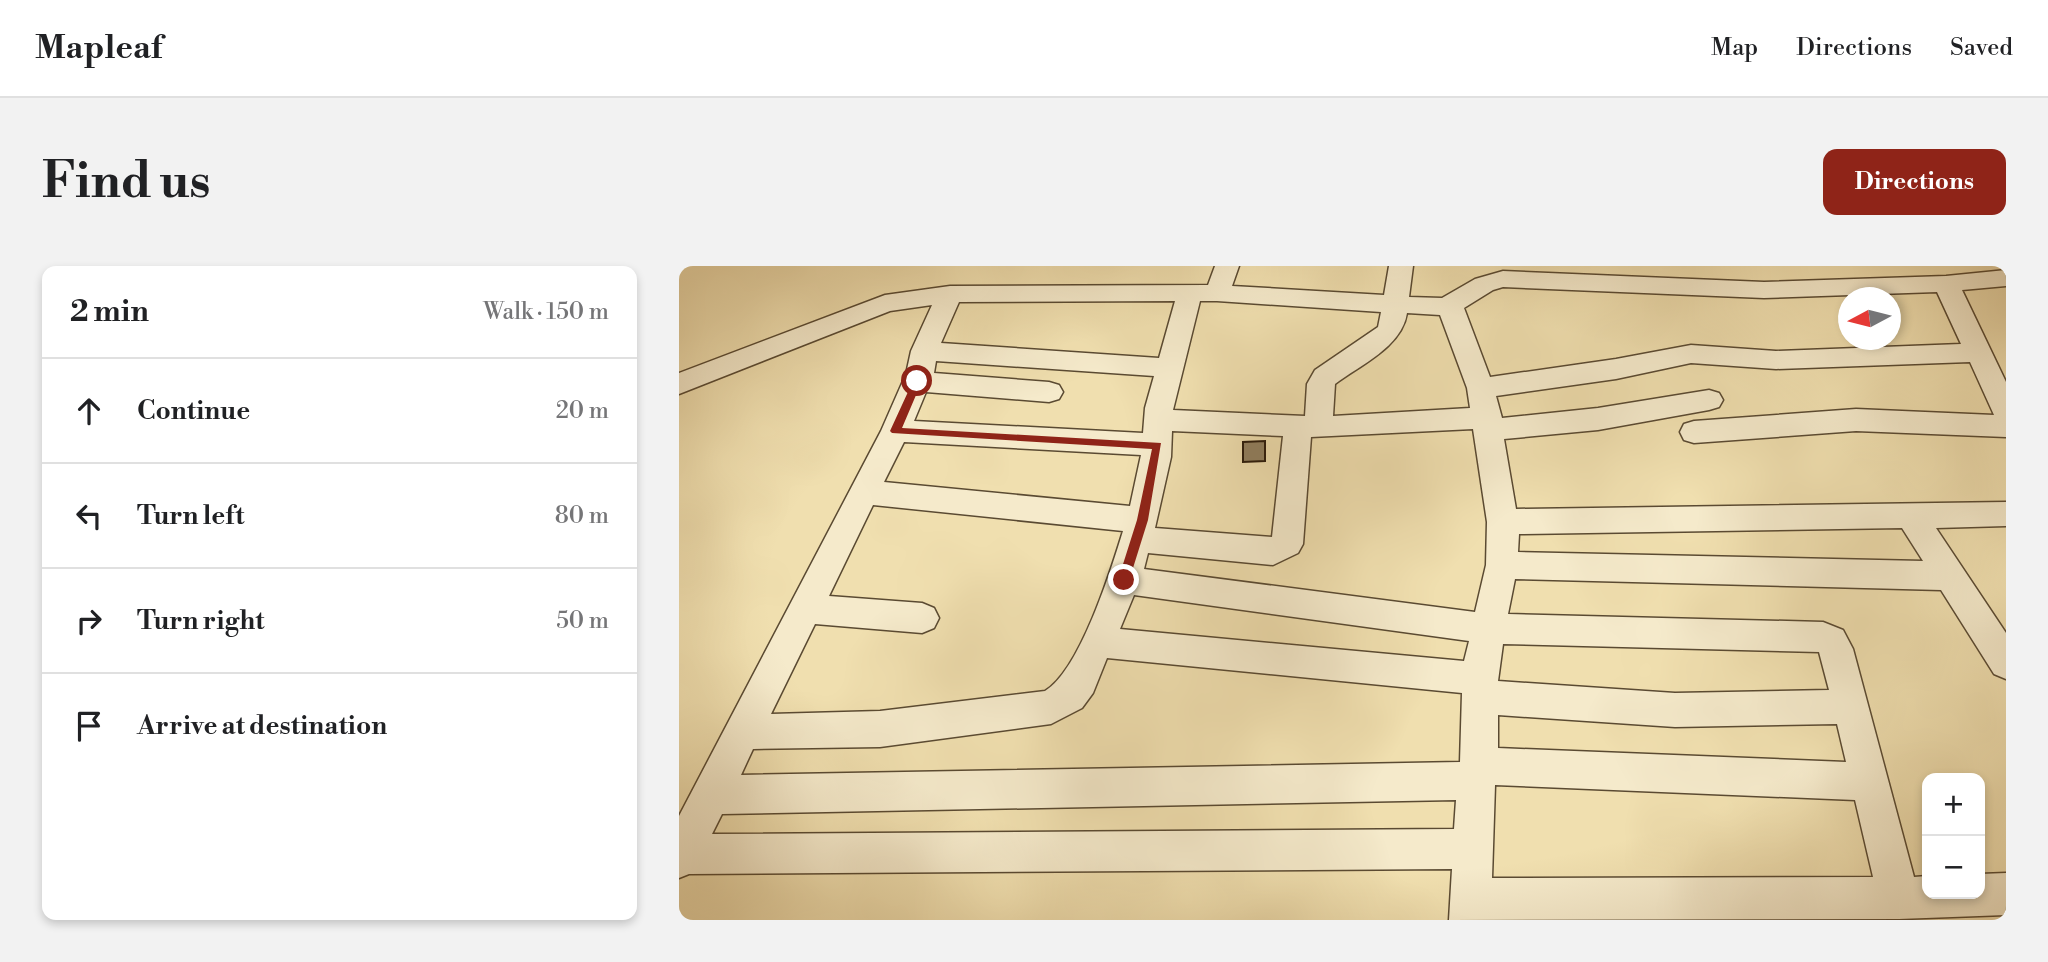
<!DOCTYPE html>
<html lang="en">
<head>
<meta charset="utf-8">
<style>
	:root { --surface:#fff; --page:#f2f2f2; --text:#202124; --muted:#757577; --line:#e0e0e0; --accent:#8f2418 }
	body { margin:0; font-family:"Libre Bodoni",serif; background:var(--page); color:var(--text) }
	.controls { position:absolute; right:21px; bottom:21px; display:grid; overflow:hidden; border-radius:14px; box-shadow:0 4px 10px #0003 }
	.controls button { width:63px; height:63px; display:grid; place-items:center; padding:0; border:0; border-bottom:2px solid var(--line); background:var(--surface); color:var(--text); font:35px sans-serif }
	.compass { position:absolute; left:1159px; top:21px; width:63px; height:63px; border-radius:50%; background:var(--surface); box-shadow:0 4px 10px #0003; rotate:263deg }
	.stop { position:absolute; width:21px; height:21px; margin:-16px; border:5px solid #8f2418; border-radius:50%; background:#fff }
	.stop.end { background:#8f2418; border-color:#fff; box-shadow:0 2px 7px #0008 }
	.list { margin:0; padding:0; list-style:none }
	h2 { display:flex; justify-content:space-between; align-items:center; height:91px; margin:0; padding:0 28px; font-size:30px }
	h2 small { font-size:23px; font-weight:400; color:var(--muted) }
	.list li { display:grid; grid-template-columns:46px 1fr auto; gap:21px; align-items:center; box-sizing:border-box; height:105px; padding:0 28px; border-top:2px solid var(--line) }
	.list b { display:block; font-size:26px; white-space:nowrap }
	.list em { font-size:23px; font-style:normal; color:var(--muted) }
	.icon { flex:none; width:38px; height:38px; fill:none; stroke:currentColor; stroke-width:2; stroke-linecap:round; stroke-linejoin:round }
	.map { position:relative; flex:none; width:1327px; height:654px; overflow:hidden; border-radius:14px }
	header { display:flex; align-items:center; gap:42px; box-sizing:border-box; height:98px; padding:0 35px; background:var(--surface); border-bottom:2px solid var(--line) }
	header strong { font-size:33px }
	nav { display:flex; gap:38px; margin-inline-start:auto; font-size:24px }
	.intro { display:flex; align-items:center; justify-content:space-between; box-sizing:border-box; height:168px; padding:0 42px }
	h1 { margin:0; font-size:49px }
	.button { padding:18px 32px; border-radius:14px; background:var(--accent); color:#fff; font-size:24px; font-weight:700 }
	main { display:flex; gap:42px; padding:0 42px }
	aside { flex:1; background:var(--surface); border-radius:14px; box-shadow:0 4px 10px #0003 }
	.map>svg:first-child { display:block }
	.building { fill:#907f5f; stroke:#281808; stroke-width:2 }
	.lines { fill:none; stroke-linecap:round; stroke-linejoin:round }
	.minor-casing { stroke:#5a4a32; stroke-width:3 }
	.minor { fill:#f5eacb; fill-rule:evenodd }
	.route { fill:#8f2418 }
</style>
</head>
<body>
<header>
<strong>Mapleaf</strong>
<nav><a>Map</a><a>Directions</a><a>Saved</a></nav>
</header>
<div class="intro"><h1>Find us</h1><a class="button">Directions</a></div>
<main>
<aside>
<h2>2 min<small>Walk · 150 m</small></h2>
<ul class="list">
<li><svg class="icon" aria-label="ahead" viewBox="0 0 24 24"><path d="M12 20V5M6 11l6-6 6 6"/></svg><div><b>Continue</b></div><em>20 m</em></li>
<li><svg class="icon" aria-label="left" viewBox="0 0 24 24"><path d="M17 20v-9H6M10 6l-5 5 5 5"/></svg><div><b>Turn left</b></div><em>80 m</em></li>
<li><svg class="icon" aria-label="right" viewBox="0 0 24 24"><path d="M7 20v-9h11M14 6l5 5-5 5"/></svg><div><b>Turn right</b></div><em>50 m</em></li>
<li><svg class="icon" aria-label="arrive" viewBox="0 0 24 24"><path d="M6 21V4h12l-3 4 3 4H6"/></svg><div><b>Arrive at destination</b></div></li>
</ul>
</aside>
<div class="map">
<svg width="1327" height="654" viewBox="0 0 1327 654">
	<rect width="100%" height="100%" fill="#f0dfaf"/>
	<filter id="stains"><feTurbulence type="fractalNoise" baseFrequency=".00286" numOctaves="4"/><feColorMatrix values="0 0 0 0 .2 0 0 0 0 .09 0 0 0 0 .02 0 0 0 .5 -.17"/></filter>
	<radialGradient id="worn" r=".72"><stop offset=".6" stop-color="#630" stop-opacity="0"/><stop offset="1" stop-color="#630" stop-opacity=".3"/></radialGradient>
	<!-- building -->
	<polygon class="building" points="586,175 586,195 564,196 564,176"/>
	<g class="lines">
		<!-- minor casing -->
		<g class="minor-casing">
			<path id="minor" d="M 536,0 L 560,0 L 553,20 L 705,29 L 710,0 L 734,0 L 730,31 L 763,32 L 796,13 L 824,5 L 1085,16 L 1267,10 L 1327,4 L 1327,20 L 1283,24 L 1327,116 L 1327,171 L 1177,165 L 1015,177 L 1005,174 L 1001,166 L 1005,158 L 1015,155 L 1177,143 L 1315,149 L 1291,96 L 1097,103 L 1012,97 L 937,113 L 817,130 L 823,152 L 919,142 L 1030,124 L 1040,127 L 1044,134 L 1040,141 L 1030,144 L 919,164 L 825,173 L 837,243 L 1327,236 L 1327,260 L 1257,262 L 1327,367 L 1327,413 L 1315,408 L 1262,324 L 836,313 L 829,348 L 1144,356 L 1164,364 L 1174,383 L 1235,611 L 1248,610 L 1248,628 L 1301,628 L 1301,608 L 1327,607 L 1327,649 L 1220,653 L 770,654 L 773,603 L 10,608 L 0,612 L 0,550 L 202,165 L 227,108 L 232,85 L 253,39 L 211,45 L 0,128 L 0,107 L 206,29 L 271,20 L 529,19 ZM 824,21 L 1085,32 L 1258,26 L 1282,78 L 1097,85 L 1012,79 L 937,93 L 811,111 L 785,42 L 814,24 ZM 496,35 L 480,92 L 262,77 L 280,36 ZM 521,35 L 538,35 L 702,46 L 699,61 L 636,104 L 628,118 L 626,150 L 494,144 ZM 728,47 L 761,49 L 788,122 L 791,142 L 654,150 L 656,118 C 681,99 723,81 728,47 ZM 257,95 L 475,110 L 466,142 L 464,167 L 235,155 L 247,126 L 370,136 L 380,133 L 384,126 L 380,119 L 370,116 L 255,107 ZM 794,163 L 808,256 L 807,299 L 796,346 L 465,303 L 469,287 L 594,299 L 619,287 L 624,278 L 632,171 ZM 493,165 L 604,170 L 593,271 L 476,262 L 492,191 ZM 225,176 L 462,189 L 451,240 L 205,216 ZM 194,239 L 444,265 C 432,304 401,404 366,425 L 201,445 L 92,448 L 136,358 L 243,367 L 255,362 L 260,352 L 255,342 L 243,337 L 150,330 ZM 1223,262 L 1244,295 L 839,286 L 840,268 ZM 455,329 L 790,375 L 785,395 L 441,363 ZM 824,378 L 1140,386 L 1150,424 L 996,427 L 819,415 ZM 428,392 L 783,427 L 781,496 L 62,509 L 74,483 L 201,481 L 372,458 L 403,442 L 414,427 ZM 819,449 L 996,461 L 1158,458 L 1167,496 L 819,482 ZM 816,519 L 1176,534 L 1194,611 L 813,612 ZM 777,534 L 775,563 L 33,568 L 43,548 Z"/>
		</g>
		<!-- minor -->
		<use href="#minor" class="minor"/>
	</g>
	<!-- route -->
	<polygon class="route" points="238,112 243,115 223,162 482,177 469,254 449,318 441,318 439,314 458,254 473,183 213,167 211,165 234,115"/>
	<rect width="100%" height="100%" filter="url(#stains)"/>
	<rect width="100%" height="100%" fill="url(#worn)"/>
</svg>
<div class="controls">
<button>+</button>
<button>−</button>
</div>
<svg class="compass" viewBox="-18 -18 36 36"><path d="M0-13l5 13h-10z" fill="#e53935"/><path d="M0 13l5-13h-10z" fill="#757577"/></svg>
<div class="stop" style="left:238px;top:115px"></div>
<div class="stop end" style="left:445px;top:314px"></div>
</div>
</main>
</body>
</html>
